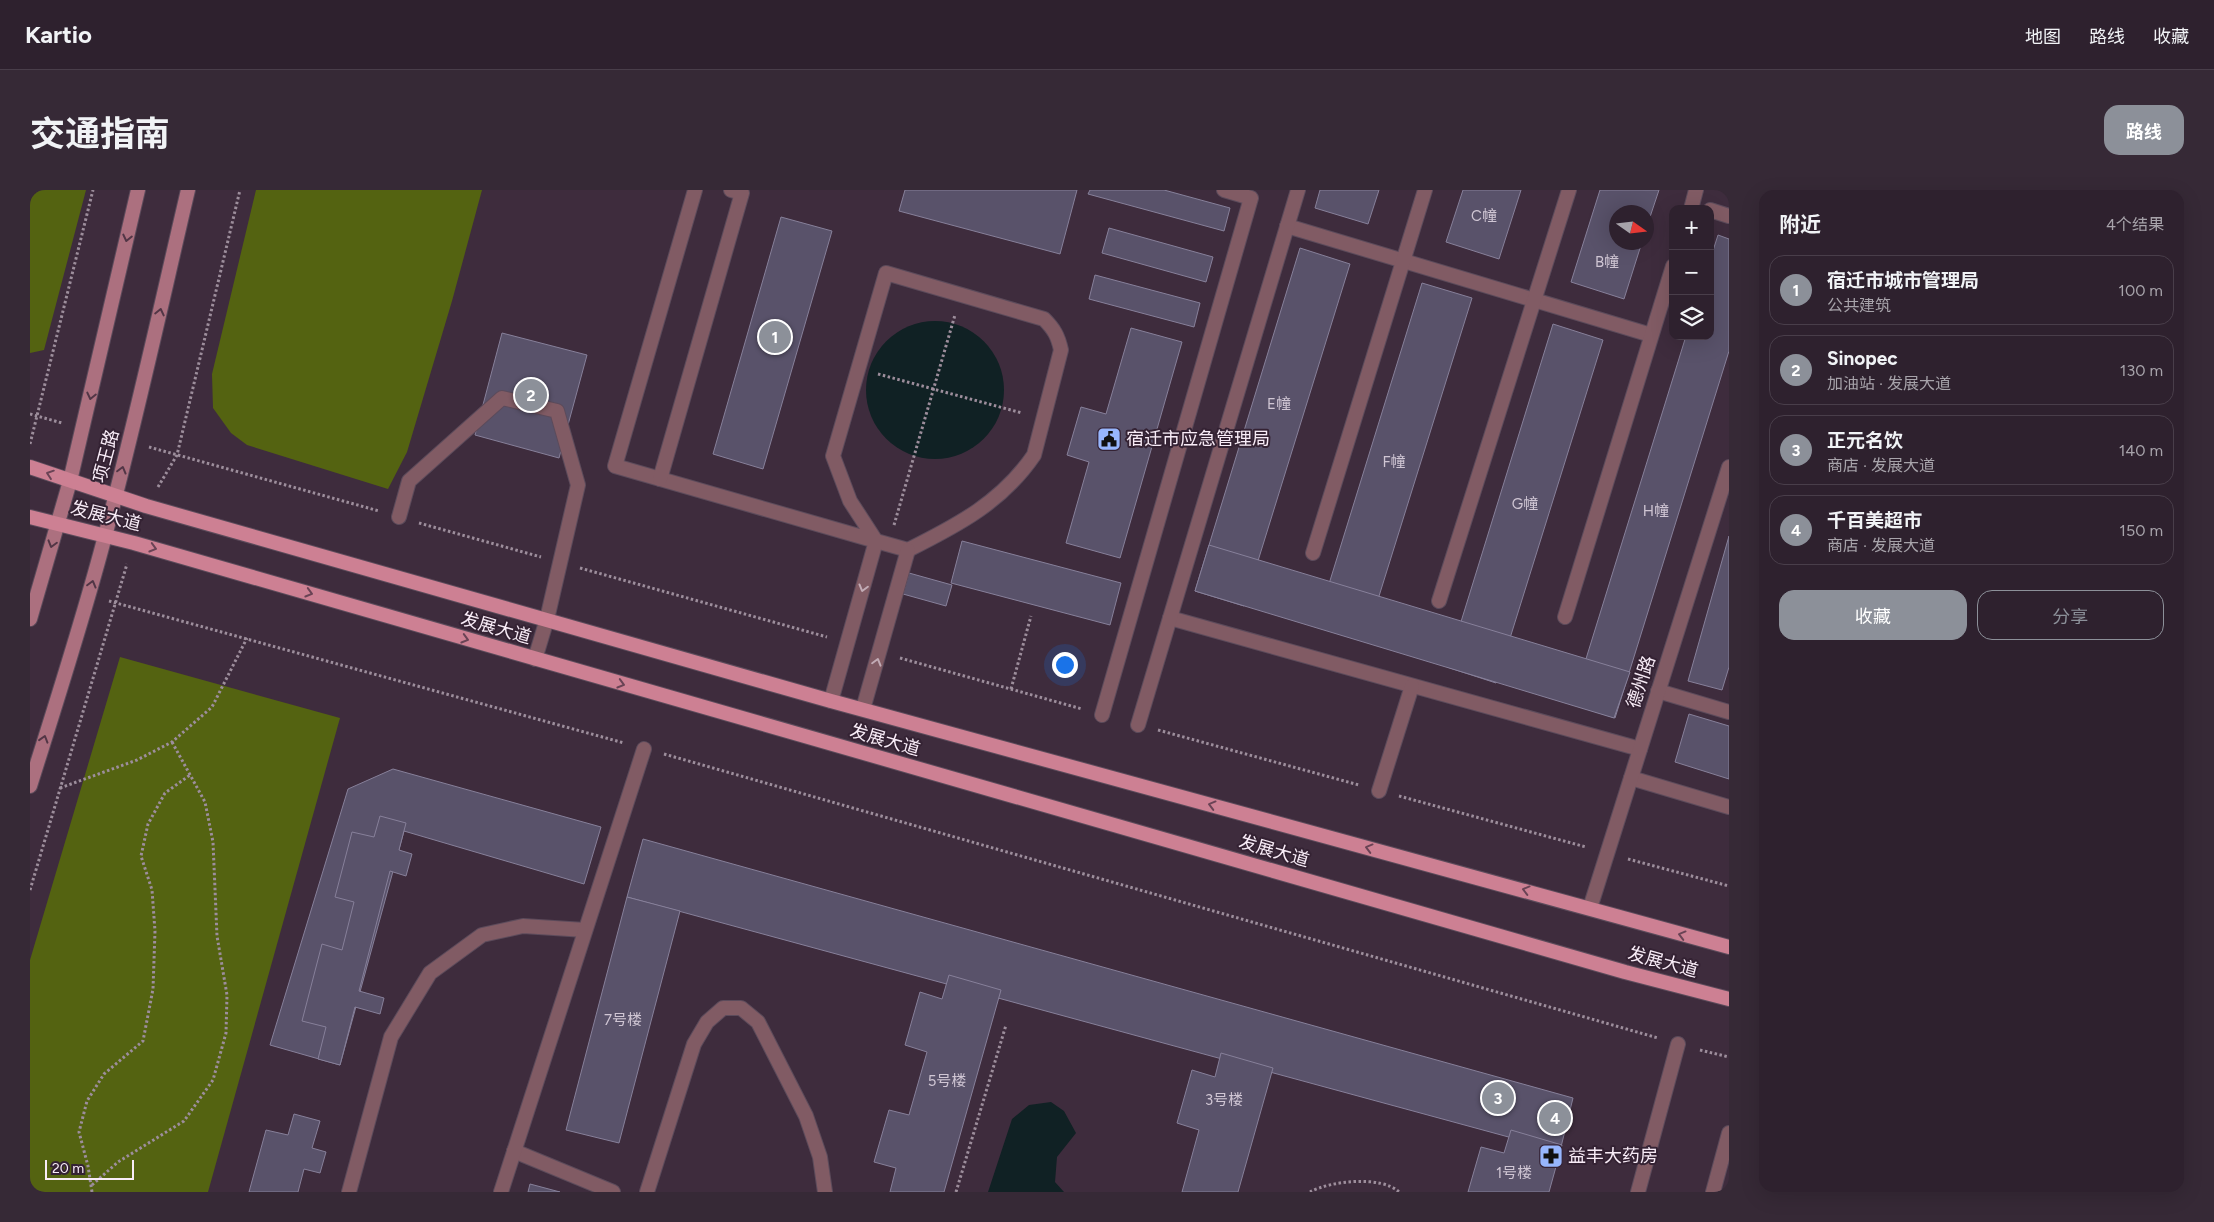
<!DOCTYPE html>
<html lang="zh">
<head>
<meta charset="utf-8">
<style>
	:root { --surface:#2e212e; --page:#362936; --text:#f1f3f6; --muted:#a7a3aa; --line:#493e4a; --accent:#8c9099 }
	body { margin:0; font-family:Figtree,"Noto Sans SC",sans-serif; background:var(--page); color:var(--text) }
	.controls { position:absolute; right:15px; top:15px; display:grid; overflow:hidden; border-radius:10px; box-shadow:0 5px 20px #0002 }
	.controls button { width:45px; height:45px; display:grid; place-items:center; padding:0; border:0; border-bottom:1px solid var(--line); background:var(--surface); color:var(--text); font:25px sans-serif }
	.compass { position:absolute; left:1579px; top:15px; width:45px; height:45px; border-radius:50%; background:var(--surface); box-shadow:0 5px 20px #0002; rotate:104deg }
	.scale { position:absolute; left:15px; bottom:12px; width:89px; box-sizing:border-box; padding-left:5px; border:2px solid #f8ecf7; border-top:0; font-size:14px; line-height:18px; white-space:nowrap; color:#f8ecf7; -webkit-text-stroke:4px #342233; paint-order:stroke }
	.you { position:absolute; left:1034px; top:474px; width:18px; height:18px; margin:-12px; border:4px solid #fff; border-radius:50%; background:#1a73e8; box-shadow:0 0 0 8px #1a73e833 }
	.badge { display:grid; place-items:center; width:32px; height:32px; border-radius:50%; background:var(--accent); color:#fff; font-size:16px; font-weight:700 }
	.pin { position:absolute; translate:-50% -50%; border:2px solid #fff; box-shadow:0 1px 5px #0006 }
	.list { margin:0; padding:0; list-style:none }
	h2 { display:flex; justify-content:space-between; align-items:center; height:65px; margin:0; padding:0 20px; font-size:21px }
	h2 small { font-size:16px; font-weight:400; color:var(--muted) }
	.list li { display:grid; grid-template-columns:32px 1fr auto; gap:15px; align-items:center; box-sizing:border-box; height:70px; margin:0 10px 10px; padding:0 10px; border:1px solid var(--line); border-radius:15px }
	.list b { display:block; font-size:19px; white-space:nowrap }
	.list p { margin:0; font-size:16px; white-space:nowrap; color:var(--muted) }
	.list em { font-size:16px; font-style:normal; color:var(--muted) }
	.actions { display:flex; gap:10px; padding:15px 20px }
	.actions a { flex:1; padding:11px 0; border:1px solid var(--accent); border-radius:15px; text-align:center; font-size:18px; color:var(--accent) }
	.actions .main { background:var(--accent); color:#fff }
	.icon { flex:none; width:28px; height:28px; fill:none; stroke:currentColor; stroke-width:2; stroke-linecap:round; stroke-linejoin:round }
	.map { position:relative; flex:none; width:1699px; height:1002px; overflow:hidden; border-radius:15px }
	header { display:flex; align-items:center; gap:30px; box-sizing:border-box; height:70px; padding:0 25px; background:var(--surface); border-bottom:1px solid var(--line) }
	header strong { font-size:24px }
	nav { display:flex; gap:28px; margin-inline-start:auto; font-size:18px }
	.intro { display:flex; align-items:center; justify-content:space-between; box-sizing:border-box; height:120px; padding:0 30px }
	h1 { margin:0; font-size:35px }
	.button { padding:12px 22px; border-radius:15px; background:var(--accent); color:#fff; font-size:18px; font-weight:700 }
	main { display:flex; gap:30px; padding:0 30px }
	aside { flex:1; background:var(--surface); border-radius:15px; box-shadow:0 5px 20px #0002 }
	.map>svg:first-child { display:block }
	.green { fill:#546311 }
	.water { fill:#102124 }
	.building { fill:#59526a; stroke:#87809a }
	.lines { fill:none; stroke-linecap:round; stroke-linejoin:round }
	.service-casing { stroke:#5c4b5b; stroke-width:16 }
	.minor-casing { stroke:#5c4b5b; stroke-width:16 }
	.secondary-casing { stroke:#5c4b5b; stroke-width:16 }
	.primary-casing { stroke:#5c4b5b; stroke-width:16 }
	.path { stroke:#9d8e9c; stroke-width:3; stroke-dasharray:2.5 2.5; stroke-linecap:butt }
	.service { stroke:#815b64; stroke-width:14 }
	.minor { stroke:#815b64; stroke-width:14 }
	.secondary { stroke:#ac707f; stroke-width:14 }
	.primary { stroke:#cd8093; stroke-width:14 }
	.oneway { stroke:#523646 }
	.oneway2 { stroke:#6a4355 }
	.oneway3 { stroke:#c2abb5 }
	.labels { text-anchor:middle; stroke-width:4; stroke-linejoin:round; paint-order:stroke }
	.number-label { font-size:15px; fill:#d0c6d4 }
	.poi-label { font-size:18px; fill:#f8ecf7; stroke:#342233; text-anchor:start }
	.street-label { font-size:18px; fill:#f8ecf7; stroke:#342233 }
</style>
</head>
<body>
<header>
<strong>Kartio</strong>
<nav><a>地图</a><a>路线</a><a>收藏</a></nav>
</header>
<div class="intro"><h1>交通指南</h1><a class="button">路线</a></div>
<main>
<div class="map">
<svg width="1699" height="1002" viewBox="0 0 1699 1002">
	<rect width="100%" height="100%" fill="#3e2c3d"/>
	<!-- green -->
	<g class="green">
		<polygon points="0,0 56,0 14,160 0,163"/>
		<polygon points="226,0 452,0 422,111 377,262 358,299 217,255 201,243 183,218 182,184"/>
		<polygon points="90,467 310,528 178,1002 0,1002 0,770"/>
	</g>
	<!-- water -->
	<g class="water">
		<circle cx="905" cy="200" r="69"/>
		<polygon points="1021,912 1034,921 1046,943 1027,967 1025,992 1034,1002 958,1002 982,929 999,915"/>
	</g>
	<!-- building -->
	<g class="building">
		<polygon points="875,0 1047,0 1030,64 869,21"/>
		<polygon points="1060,0 1134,0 1200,18 1194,41 1058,4"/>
		<polygon points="1290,0 1349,0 1338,34 1285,18"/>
		<polygon points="1433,0 1491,0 1469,69 1416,52"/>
		<polygon points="1570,0 1629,0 1616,39 1616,22 1586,22 1586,52 1612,52 1594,109 1541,92"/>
		<polygon points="751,27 802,41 733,279 683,264"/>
		<polygon points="1079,38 1183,67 1176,92 1072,63"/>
		<polygon points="1688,45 1699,49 1699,161 1585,528 1542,514 1656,146 1680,146 1680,70"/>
		<polygon points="1270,58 1320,74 1214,416 1165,401"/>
		<polygon points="1065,85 1170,113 1164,137 1059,109"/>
		<polygon points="1392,93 1442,108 1335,451 1286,436"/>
		<polygon points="1523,134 1573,150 1466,493 1417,477"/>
		<polygon points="1101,138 1152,152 1090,368 1036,353 1059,272 1037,265 1051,217 1076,224"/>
		<polygon points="472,143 557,165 529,268 445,245"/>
		<polygon points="1699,346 1699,477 1692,500 1658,491"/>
		<polygon points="932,351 1091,393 1080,435 921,393"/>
		<polygon points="1179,355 1600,482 1584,528 1165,401"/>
		<polygon points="879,383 922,395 916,416 873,404"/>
		<polygon points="1659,524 1699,536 1699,589 1645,572"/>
		<polygon points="363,579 571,637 554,694 374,641 310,875 240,855 318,599"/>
		<polygon points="350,626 376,633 369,660 382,664 376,686 360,681 329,801 354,808 350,824 325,817 310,875 288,869 296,837 272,831 292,754 312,760 324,712 305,707 322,642 344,647"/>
		<polygon points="613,649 1543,908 1530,961 597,707"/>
		<polygon points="597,707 650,721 589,953 536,940"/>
		<polygon points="919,785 971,800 914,1002 860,1002 866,978 844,972 859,920 879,925 897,862 875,855 890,802 912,809"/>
		<polygon points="1191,863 1243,878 1208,1002 1152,1002 1169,940 1147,933 1162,880 1185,887"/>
		<polygon points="264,924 290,931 282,958 296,962 290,983 274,979 268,1002 219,1002 236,940 258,945"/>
		<polygon points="1481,940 1532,955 1519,1002 1438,1002 1451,957 1474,963"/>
		<polygon points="500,994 530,1002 498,1002"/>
	</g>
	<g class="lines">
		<!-- service casing -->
		<g class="service-casing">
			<g id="service">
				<path d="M 665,0 L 585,276 L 846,351 L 878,360 C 928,335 972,312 1004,265 L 1031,160 C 1028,146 1024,139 1014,129 L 856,83 L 803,266 L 820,311 L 846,351 L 801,511"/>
				<polyline points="1661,19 1666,0"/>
				<polyline points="1680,20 1699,26"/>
				<polyline points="1257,36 1621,145"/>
				<polyline points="630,289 712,3 701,0"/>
				<polyline points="369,327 379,291 472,208 527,221 548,295 517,429 505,469"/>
				<polyline points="1283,363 1395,0"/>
				<polyline points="1409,411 1539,0"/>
				<polyline points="1535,427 1643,76"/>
				<polyline points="1140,428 1610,559"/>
				<polyline points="1628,501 1699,522"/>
				<polyline points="833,519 878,360"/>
				<polyline points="1072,525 1221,8 1194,0"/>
				<polyline points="1108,535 1268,0"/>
				<polyline points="1601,588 1699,617"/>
				<polyline points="1349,601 1382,496"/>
				<polyline points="484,961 583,1002"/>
				<polyline points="319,1002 361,847 400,783 452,745 493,736 555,740"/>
				<polyline points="471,1002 614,559"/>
				<polyline points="617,1002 664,854 677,832 693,818 711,818 728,832 776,926 790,967 795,1002"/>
				<polyline points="1608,1002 1648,854"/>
				<polyline points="1683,1002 1699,943"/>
			</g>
		</g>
		<!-- minor casing -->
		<g class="minor-casing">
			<polyline id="minor" points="1560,718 1699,277"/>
		</g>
		<!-- secondary casing -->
		<g class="secondary-casing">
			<g id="secondary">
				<polyline points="0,429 40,291 108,0"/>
				<path d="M 0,596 C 26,513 53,430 75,346 C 106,231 131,115 158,0"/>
			</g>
		</g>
		<!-- primary casing -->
		<g class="primary-casing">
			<g id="primary">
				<polyline points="0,277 116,316 801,511 1699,757"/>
				<polyline points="0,327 104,353 1595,782 1699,809"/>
			</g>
		</g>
		<!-- path -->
		<g class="path">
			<polyline points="848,184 992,223"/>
			<polyline points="0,224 32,233"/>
			<polyline points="0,254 63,0"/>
			<polyline points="119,257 349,321"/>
			<polyline points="128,297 147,265 210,0"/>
			<polyline points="389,333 511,367"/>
			<polyline points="864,335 925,125"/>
			<polyline points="550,378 797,447"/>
			<polyline points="79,411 594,553"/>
			<polyline points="870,468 1052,519"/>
			<polyline points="981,499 1001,426"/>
			<polyline points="1128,540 1329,595"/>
			<polyline points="634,564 1628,848"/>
			<polyline points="30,598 107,570 142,552 182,517 217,448"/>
			<polyline points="1369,606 1556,657"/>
			<polyline points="1598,669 1699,696"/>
			<polyline points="0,700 97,374"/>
			<polyline points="1670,860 1699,867"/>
			<polyline points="62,995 88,972 154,931 183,890 196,843 197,805 187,746 183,652 175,612 142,552"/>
			<polyline points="62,1002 58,976 49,942 57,911 74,884 113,851 123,799 125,741 122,700 111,666 118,634 135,603 160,585"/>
			<polyline points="926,1002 976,835"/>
			<path d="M 1280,1002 C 1300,991 1351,985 1369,1002"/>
		</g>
		<!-- service -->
		<use href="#service" class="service"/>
		<!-- minor -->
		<use href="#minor" class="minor"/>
		<!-- secondary -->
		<use href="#secondary" class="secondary"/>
		<!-- primary -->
		<use href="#primary" class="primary"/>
	</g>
	<!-- one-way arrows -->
	<defs><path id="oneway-chevron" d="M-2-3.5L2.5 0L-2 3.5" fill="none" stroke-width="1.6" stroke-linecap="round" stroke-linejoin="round" transform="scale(1.25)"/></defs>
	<g class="oneway">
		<use href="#oneway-chevron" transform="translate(97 48) rotate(103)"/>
		<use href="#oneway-chevron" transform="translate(130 122) rotate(-77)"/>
		<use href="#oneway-chevron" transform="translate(61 206) rotate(103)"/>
		<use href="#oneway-chevron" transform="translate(92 280) rotate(-75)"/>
		<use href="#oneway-chevron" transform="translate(22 354) rotate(106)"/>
		<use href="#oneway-chevron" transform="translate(62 394) rotate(-75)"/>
		<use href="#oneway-chevron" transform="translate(14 549) rotate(-73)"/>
	</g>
	<g class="oneway2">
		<use href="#oneway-chevron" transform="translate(20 284) rotate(-161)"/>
		<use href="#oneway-chevron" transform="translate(123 358) rotate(16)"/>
		<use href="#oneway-chevron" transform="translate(279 403) rotate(16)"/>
		<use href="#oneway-chevron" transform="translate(435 449) rotate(16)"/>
		<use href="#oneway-chevron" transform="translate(591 494) rotate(16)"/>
		<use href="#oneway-chevron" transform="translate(1182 615) rotate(-165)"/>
		<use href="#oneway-chevron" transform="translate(1339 658) rotate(-165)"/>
		<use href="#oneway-chevron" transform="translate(1496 700) rotate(-165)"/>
		<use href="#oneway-chevron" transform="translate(1652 745) rotate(-165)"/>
	</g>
	<g class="oneway3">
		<use href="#oneway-chevron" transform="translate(833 398) rotate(105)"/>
		<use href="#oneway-chevron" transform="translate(847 472) rotate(-74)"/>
	</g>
	<!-- icons -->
	<defs>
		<g id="civic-square" transform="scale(1.25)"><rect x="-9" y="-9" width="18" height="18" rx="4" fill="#97b6fd" stroke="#342233"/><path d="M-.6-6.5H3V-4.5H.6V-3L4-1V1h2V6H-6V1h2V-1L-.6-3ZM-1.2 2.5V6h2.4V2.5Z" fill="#111"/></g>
		<g id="pharmacy-square" transform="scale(1.25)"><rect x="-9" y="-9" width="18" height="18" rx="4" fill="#97b6fd" stroke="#342233"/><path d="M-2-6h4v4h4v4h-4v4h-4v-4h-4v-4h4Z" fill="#111"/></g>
	</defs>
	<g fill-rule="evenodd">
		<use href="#civic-square" x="1079" y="249"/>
		<use href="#pharmacy-square" x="1521" y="966"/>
	</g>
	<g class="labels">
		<!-- number labels -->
		<g class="number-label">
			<text x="1454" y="31">C幢</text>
			<text x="1577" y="77">B幢</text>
			<text x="1249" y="219">E幢</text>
			<text x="1364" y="277">F幢</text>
			<text x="1495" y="319">G幢</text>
			<text x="1626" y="326">H幢</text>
			<text x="593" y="835">7号楼</text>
			<text x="917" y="896">5号楼</text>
			<text x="1194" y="915">3号楼</text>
			<text x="1484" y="988">1号楼</text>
		</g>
		<!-- poi labels -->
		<g class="poi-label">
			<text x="1096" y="255">宿迁市应急管理局</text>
			<text x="1538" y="972">益丰大药房</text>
		</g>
		<!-- street labels -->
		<g class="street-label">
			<text transform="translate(76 266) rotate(-75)" y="6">项王路</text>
			<text transform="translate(76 326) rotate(14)" y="6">发展大道</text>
			<text transform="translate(466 438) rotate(16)" y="6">发展大道</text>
			<text transform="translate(1611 492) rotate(-72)" y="6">德州路</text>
			<text transform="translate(855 550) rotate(16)" y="6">发展大道</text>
			<text transform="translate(1244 661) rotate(16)" y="6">发展大道</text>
			<text transform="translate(1633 772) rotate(15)" y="6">发展大道</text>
		</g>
	</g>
</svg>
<div class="controls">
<button>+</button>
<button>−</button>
<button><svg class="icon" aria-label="layers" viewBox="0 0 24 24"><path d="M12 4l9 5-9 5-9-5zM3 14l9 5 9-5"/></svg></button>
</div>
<svg class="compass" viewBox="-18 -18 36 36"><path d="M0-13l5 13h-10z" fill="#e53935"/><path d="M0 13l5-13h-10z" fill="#a7a3aa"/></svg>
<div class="scale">20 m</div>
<div class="you"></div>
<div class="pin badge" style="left:745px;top:147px">1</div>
<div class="pin badge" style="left:501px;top:205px">2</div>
<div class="pin badge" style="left:1468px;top:908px">3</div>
<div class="pin badge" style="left:1525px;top:928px">4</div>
</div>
<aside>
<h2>附近<small>4个结果</small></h2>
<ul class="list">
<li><span class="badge">1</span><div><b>宿迁市城市管理局</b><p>公共建筑</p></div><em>100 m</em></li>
<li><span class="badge">2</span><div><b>Sinopec</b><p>加油站 · 发展大道</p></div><em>130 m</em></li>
<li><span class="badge">3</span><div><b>正元名饮</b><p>商店 · 发展大道</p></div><em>140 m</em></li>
<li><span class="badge">4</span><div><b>千百美超市</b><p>商店 · 发展大道</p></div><em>150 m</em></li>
</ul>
<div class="actions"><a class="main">收藏</a><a>分享</a></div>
</aside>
</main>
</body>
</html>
